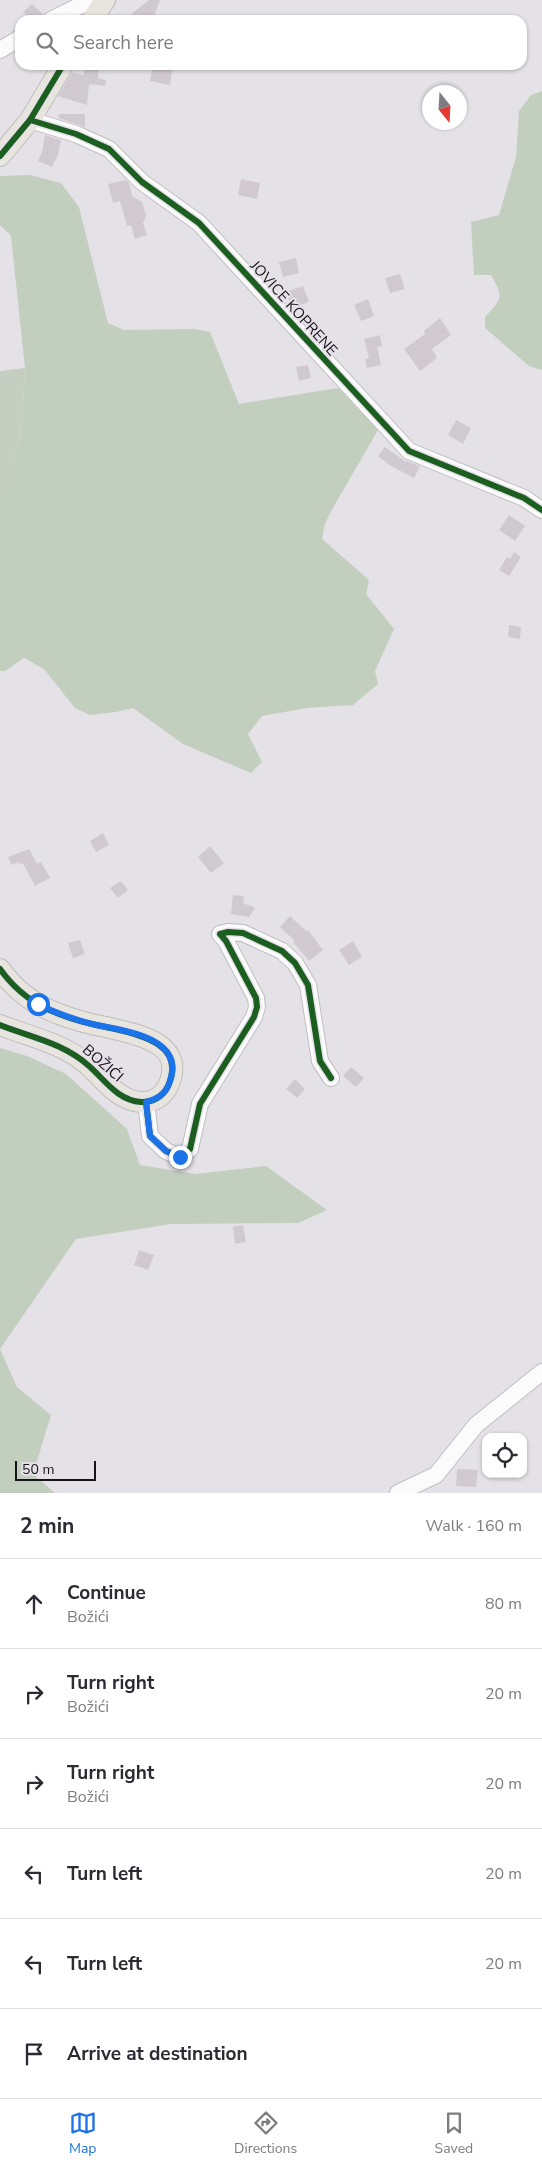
<!DOCTYPE html>
<html lang="en">
<head>
<meta charset="utf-8">
<style>
	:root { --surface:#fff; --page:#f7f7f7; --text:#2b2b33; --muted:#7c7c81; --line:#e1e1e2; --accent:#1a73e8 }
	body { margin:0; font-family:"Nunito Sans",sans-serif; background:var(--page); color:var(--text) }
	.controls { position:absolute; right:15px; bottom:15px; display:grid; overflow:hidden; border-radius:10px; box-shadow:0 1px 4px #0004 }
	.controls button { width:45px; height:45px; display:grid; place-items:center; padding:0; border:0; border-bottom:1px solid var(--line); background:var(--surface); color:var(--text); font:25px sans-serif }
	.compass { position:absolute; left:422px; top:85px; width:45px; height:45px; border-radius:50%; background:var(--surface); box-shadow:0 1px 4px #0004; rotate:162deg }
	.scale { position:absolute; left:15px; bottom:12px; width:81px; box-sizing:border-box; padding-left:5px; border:2px solid #171418; border-top:0; font-size:14px; line-height:18px; white-space:nowrap; color:#171418; -webkit-text-stroke:4px #e6e0e9; paint-order:stroke }
	.stop { position:absolute; width:15px; height:15px; margin:-11px; border:4px solid #1a73e8; border-radius:50%; background:#fff }
	.stop.end { background:#1a73e8; border-color:#fff; box-shadow:0 1px 5px #0008 }
	.list { margin:0; padding:0; list-style:none }
	h2 { display:flex; justify-content:space-between; align-items:center; height:65px; margin:0; padding:0 20px; font-size:21px }
	h2 small { font-size:16px; font-weight:400; color:var(--muted) }
	.list li { display:grid; grid-template-columns:32px 1fr auto; gap:15px; align-items:center; box-sizing:border-box; height:90px; padding:0 20px; border-top:1px solid var(--line) }
	.list b { display:block; font-size:19px; white-space:nowrap }
	.list p { margin:0; font-size:16px; white-space:nowrap; color:var(--muted) }
	.list em { font-size:16px; font-style:normal; color:var(--muted) }
	.icon { flex:none; width:28px; height:28px; fill:none; stroke:currentColor; stroke-width:2; stroke-linecap:round; stroke-linejoin:round }
	.map { position:relative; flex:none; width:542px; height:1493px; overflow:hidden }
	.search { position:absolute; background:var(--surface); box-shadow:0 1px 4px #0004; left:15px; right:15px; top:15px; height:55px; display:flex; align-items:center; gap:12px; box-sizing:border-box; padding:0 18px; border-radius:15px; color:var(--muted); font-size:19px }
	.sheet { height:605px; background:var(--surface) }
	nav { display:flex; justify-content:space-around; align-items:center; box-sizing:border-box; height:70px; border-top:1px solid var(--line); background:var(--surface); font-size:14px; color:var(--muted) }
	nav a { display:grid; justify-items:center; gap:2px }
	nav .on { color:var(--accent) }
	.map>svg:first-child { display:block }
	.green { fill:#c5cfc1 }
	.forest { fill:#c2cebe }
	.building { fill:#d0c9d0 }
	.lines { fill:none; stroke-linecap:round; stroke-linejoin:round }
	.minor-casing { stroke:#c0bdc1; stroke-width:18 }
	.major-casing { stroke:#bebdbf; stroke-width:22 }
	.minor { stroke:#fbfbfb; stroke-width:16 }
	.major { stroke:#e8e5df; stroke-width:20 }
	.cycleway-casing { stroke:#e6e0e9; stroke-width:9 }
	.cycleway { stroke:#1b5e20; stroke-width:6 }
	.route { stroke:#1a73e8; stroke-width:6 }
	.labels { text-anchor:middle; stroke-width:4; stroke-linejoin:round; paint-order:stroke }
	.street-label { font-size:15px; fill:#171418; stroke:#e6e0e9 }
</style>
</head>
<body>
<div class="map">
<svg width="542" height="1493" viewBox="0 0 542 1493">
	<rect width="100%" height="100%" fill="#e5e2e7"/>
	<!-- green -->
	<polygon class="green" points="25,368 22,424 10,481 0,489 0,371"/>
	<!-- forest -->
	<g class="forest">
		<path d="M 542,91 L 542,370 L 529,366 L 485,328 L 485,317 C 502,299 504,297 491,275 L 474,275 L 471,222 L 499,215 L 516,157 L 519,111 L 531,95 Z"/>
		<polygon points="30,175 61,183 79,207 108,323 124,330 195,329 210,332 239,404 338,388 378,430 330,513 325,524 322,539 369,580 366,594 394,629 375,671 378,684 353,705 307,708 262,716 248,734 262,762 251,773 183,744 133,708 116,712 90,715 75,708 44,669 24,658 5,671 0,671 0,489 10,480 22,425 25,368 11,236 0,225 0,176"/>
		<polygon points="0,1048 27,1056 66,1074 127,1129 140,1165 195,1174 266,1166 327,1210 298,1223 171,1224 76,1239 0,1349 17,1387 51,1415 33,1474 55,1493 0,1493"/>
	</g>
	<!-- building -->
	<g class="building">
		<polygon points="149,0 160,0 155,13 156,15 150,20 124,20"/>
		<polygon points="32,4 43,14 38,20 31,20 23,12"/>
		<polygon points="85,65 99,65 98,78 106,80 105,86 89,84 87,105 58,96 72,73 84,75"/>
		<polygon points="153,65 173,65 170,85 150,81"/>
		<polygon points="59,114 85,114 85,127 59,118"/>
		<polygon points="45,135 61,140 58,155 52,167 38,161 42,152"/>
		<polygon points="241,179 260,183 257,199 238,195"/>
		<polygon points="126,180 129,183 132,196 142,202 146,216 143,223 147,235 135,239 131,225 127,226 120,201 113,203 108,184"/>
		<polygon points="296,258 299,273 283,277 279,262"/>
		<polygon points="400,274 405,289 390,293 385,278"/>
		<polygon points="303,286 309,302 292,308 286,292"/>
		<polygon points="368,299 374,316 361,321 354,305"/>
		<polygon points="440,318 451,335 432,349 437,358 420,371 404,349 425,334 424,331"/>
		<polygon points="380,335 382,346 377,347 381,365 367,368 365,359 369,358 364,339"/>
		<polygon points="308,365 311,378 299,381 296,367"/>
		<polygon points="456,420 471,428 463,444 448,435"/>
		<polygon points="385,447 406,462 406,461 420,466 414,478 391,466 378,456"/>
		<polygon points="509,515 525,526 515,541 499,530"/>
		<polygon points="514,552 521,557 509,576 499,570 507,557 510,559"/>
		<polygon points="509,625 521,627 520,639 508,637"/>
		<polygon points="103,833 109,845 96,852 90,841"/>
		<polygon points="210,846 224,863 211,873 198,857"/>
		<polygon points="29,849 37,864 41,862 50,878 35,886 23,863 20,865 19,862 12,865 8,857"/>
		<polygon points="121,881 128,890 118,898 110,888"/>
		<polygon points="233,895 244,896 243,903 255,908 249,917 231,914"/>
		<polygon points="290,916 306,931 308,930 323,950 309,961 293,942 295,941 280,927"/>
		<polygon points="80,940 85,954 73,958 68,943"/>
		<polygon points="353,941 362,957 349,965 339,950"/>
		<polygon points="351,1067 364,1078 356,1087 343,1076"/>
		<polygon points="295,1079 305,1089 297,1098 286,1089"/>
		<polygon points="243,1225 246,1242 235,1244 233,1227"/>
		<polygon points="139,1250 154,1255 148,1270 134,1265"/>
		<polygon points="457,1469 478,1470 476,1487 456,1486"/>
	</g>
	<g class="lines">
		<!-- minor casing -->
		<g class="minor-casing">
			<g id="minor">
				<polyline points="51,20 83,4 100,8"/>
				<polyline points="0,50 20,38"/>
				<polyline points="30,120 76,134 109,149 142,182 199,223 409,451 524,498 542,510"/>
				<polyline points="146,1102 150,1136 166,1151 180,1157 190,1149 200,1104 254,1017 257,1007 256,998 226,941 220,934 228,932 243,933 282,951 295,963 308,985 320,1061 331,1078"/>
				<polyline points="398,1493 436,1475 476,1425 542,1372"/>
			</g>
		</g>
		<!-- major casing -->
		<g class="major-casing">
			<g id="major">
				<polyline points="92,20 105,0"/>
				<polyline points="0,156 30,120 63,65"/>
				<path d="M 0,969 C 15,990 34,1005 59,1014 C 74,1020 90,1024 106,1027 C 135,1034 188,1042 168,1086 C 163,1097 152,1103 141,1102 C 117,1100 105,1080 89,1066 C 64,1043 30,1037 0,1025"/>
			</g>
		</g>
		<!-- minor -->
		<use href="#minor" class="minor"/>
		<!-- major -->
		<use href="#major" class="major"/>
		<!-- cycleway casing -->
		<g class="cycleway-casing">
			<g id="cycleway">
				<polyline points="30,120 76,134 109,149 142,182 199,223 409,451 524,498 542,510"/>
				<polyline points="0,156 30,120 63,65"/>
				<path d="M 0,969 C 15,990 34,1005 59,1014 C 74,1020 90,1024 106,1027 C 135,1034 188,1042 168,1086 C 163,1097 152,1103 141,1102 C 117,1100 105,1080 89,1066 C 64,1043 30,1037 0,1025"/>
				<polyline points="146,1102 150,1136 166,1151 180,1157 190,1149 200,1104 254,1017 257,1007 256,998 226,941 220,934 228,932 243,933 282,951 295,963 308,985 320,1061 331,1078"/>
			</g>
		</g>
		<!-- cycleway -->
		<use href="#cycleway" class="cycleway"/>
	</g>
	<g class="lines">
		<!-- route -->
		<path class="route" d="M 38,1004 C 55,1013 73,1019 92,1024 C 122,1031 188,1036 169,1084 C 165,1095 156,1099 146,1102 L 150,1136 L 166,1151 L 180,1157"/>
	</g>
	<g class="labels">
		<!-- street labels -->
		<g class="street-label">
			<text transform="translate(294 308) rotate(48)" y="5">JOVICE KOPRENE</text>
			<text transform="translate(103 1063) rotate(41)" y="5">BOŽIĆI</text>
		</g>
	</g>
</svg>
<div class="controls">
<button><svg class="icon" aria-label="locate" viewBox="0 0 24 24"><circle cx="12" cy="12" r="6"/><path d="M12 2v4M12 18v4M2 12h4M18 12h4"/></svg></button>
</div>
<svg class="compass" viewBox="-18 -18 36 36"><path d="M0-13l5 13h-10z" fill="#e53935"/><path d="M0 13l5-13h-10z" fill="#7c7c81"/></svg>
<div class="scale">50 m</div>
<div class="stop" style="left:38px;top:1004px"></div>
<div class="stop end" style="left:180px;top:1157px"></div>
<div class="search"><svg class="icon" aria-label="search" viewBox="0 0 24 24"><circle cx="10" cy="10" r="6"/><path d="M15 15l6 6"/></svg>Search here</div>
</div>
<section class="sheet">
<h2>2 min<small>Walk · 160 m</small></h2>
<ul class="list">
<li><svg class="icon" aria-label="ahead" viewBox="0 0 24 24"><path d="M12 20V5M6 11l6-6 6 6"/></svg><div><b>Continue</b><p>Božići</p></div><em>80 m</em></li>
<li><svg class="icon" aria-label="right" viewBox="0 0 24 24"><path d="M7 20v-9h11M14 6l5 5-5 5"/></svg><div><b>Turn right</b><p>Božići</p></div><em>20 m</em></li>
<li><svg class="icon" aria-label="right" viewBox="0 0 24 24"><path d="M7 20v-9h11M14 6l5 5-5 5"/></svg><div><b>Turn right</b><p>Božići</p></div><em>20 m</em></li>
<li><svg class="icon" aria-label="left" viewBox="0 0 24 24"><path d="M17 20v-9H6M10 6l-5 5 5 5"/></svg><div><b>Turn left</b></div><em>20 m</em></li>
<li><svg class="icon" aria-label="left" viewBox="0 0 24 24"><path d="M17 20v-9H6M10 6l-5 5 5 5"/></svg><div><b>Turn left</b></div><em>20 m</em></li>
<li><svg class="icon" aria-label="arrive" viewBox="0 0 24 24"><path d="M6 21V4h12l-3 4 3 4H6"/></svg><div><b>Arrive at destination</b></div></li>
</ul>
</section>
<nav>
<a class="on"><svg class="icon" aria-label="map" viewBox="0 0 24 24"><path d="M3 6l6-2 6 2 6-2v14l-6 2-6-2-6 2zM9 4v14M15 6v14"/></svg>Map</a>
<a><svg class="icon" aria-label="directions" viewBox="0 0 24 24"><path d="M12 3l9 9-9 9-9-9zM9 14v-3h6M13 9l2 2-2 2"/></svg>Directions</a>
<a><svg class="icon" aria-label="saved" viewBox="0 0 24 24"><path d="M7 4h10v16l-5-4-5 4z"/></svg>Saved</a>
</nav>
</body>
</html>
